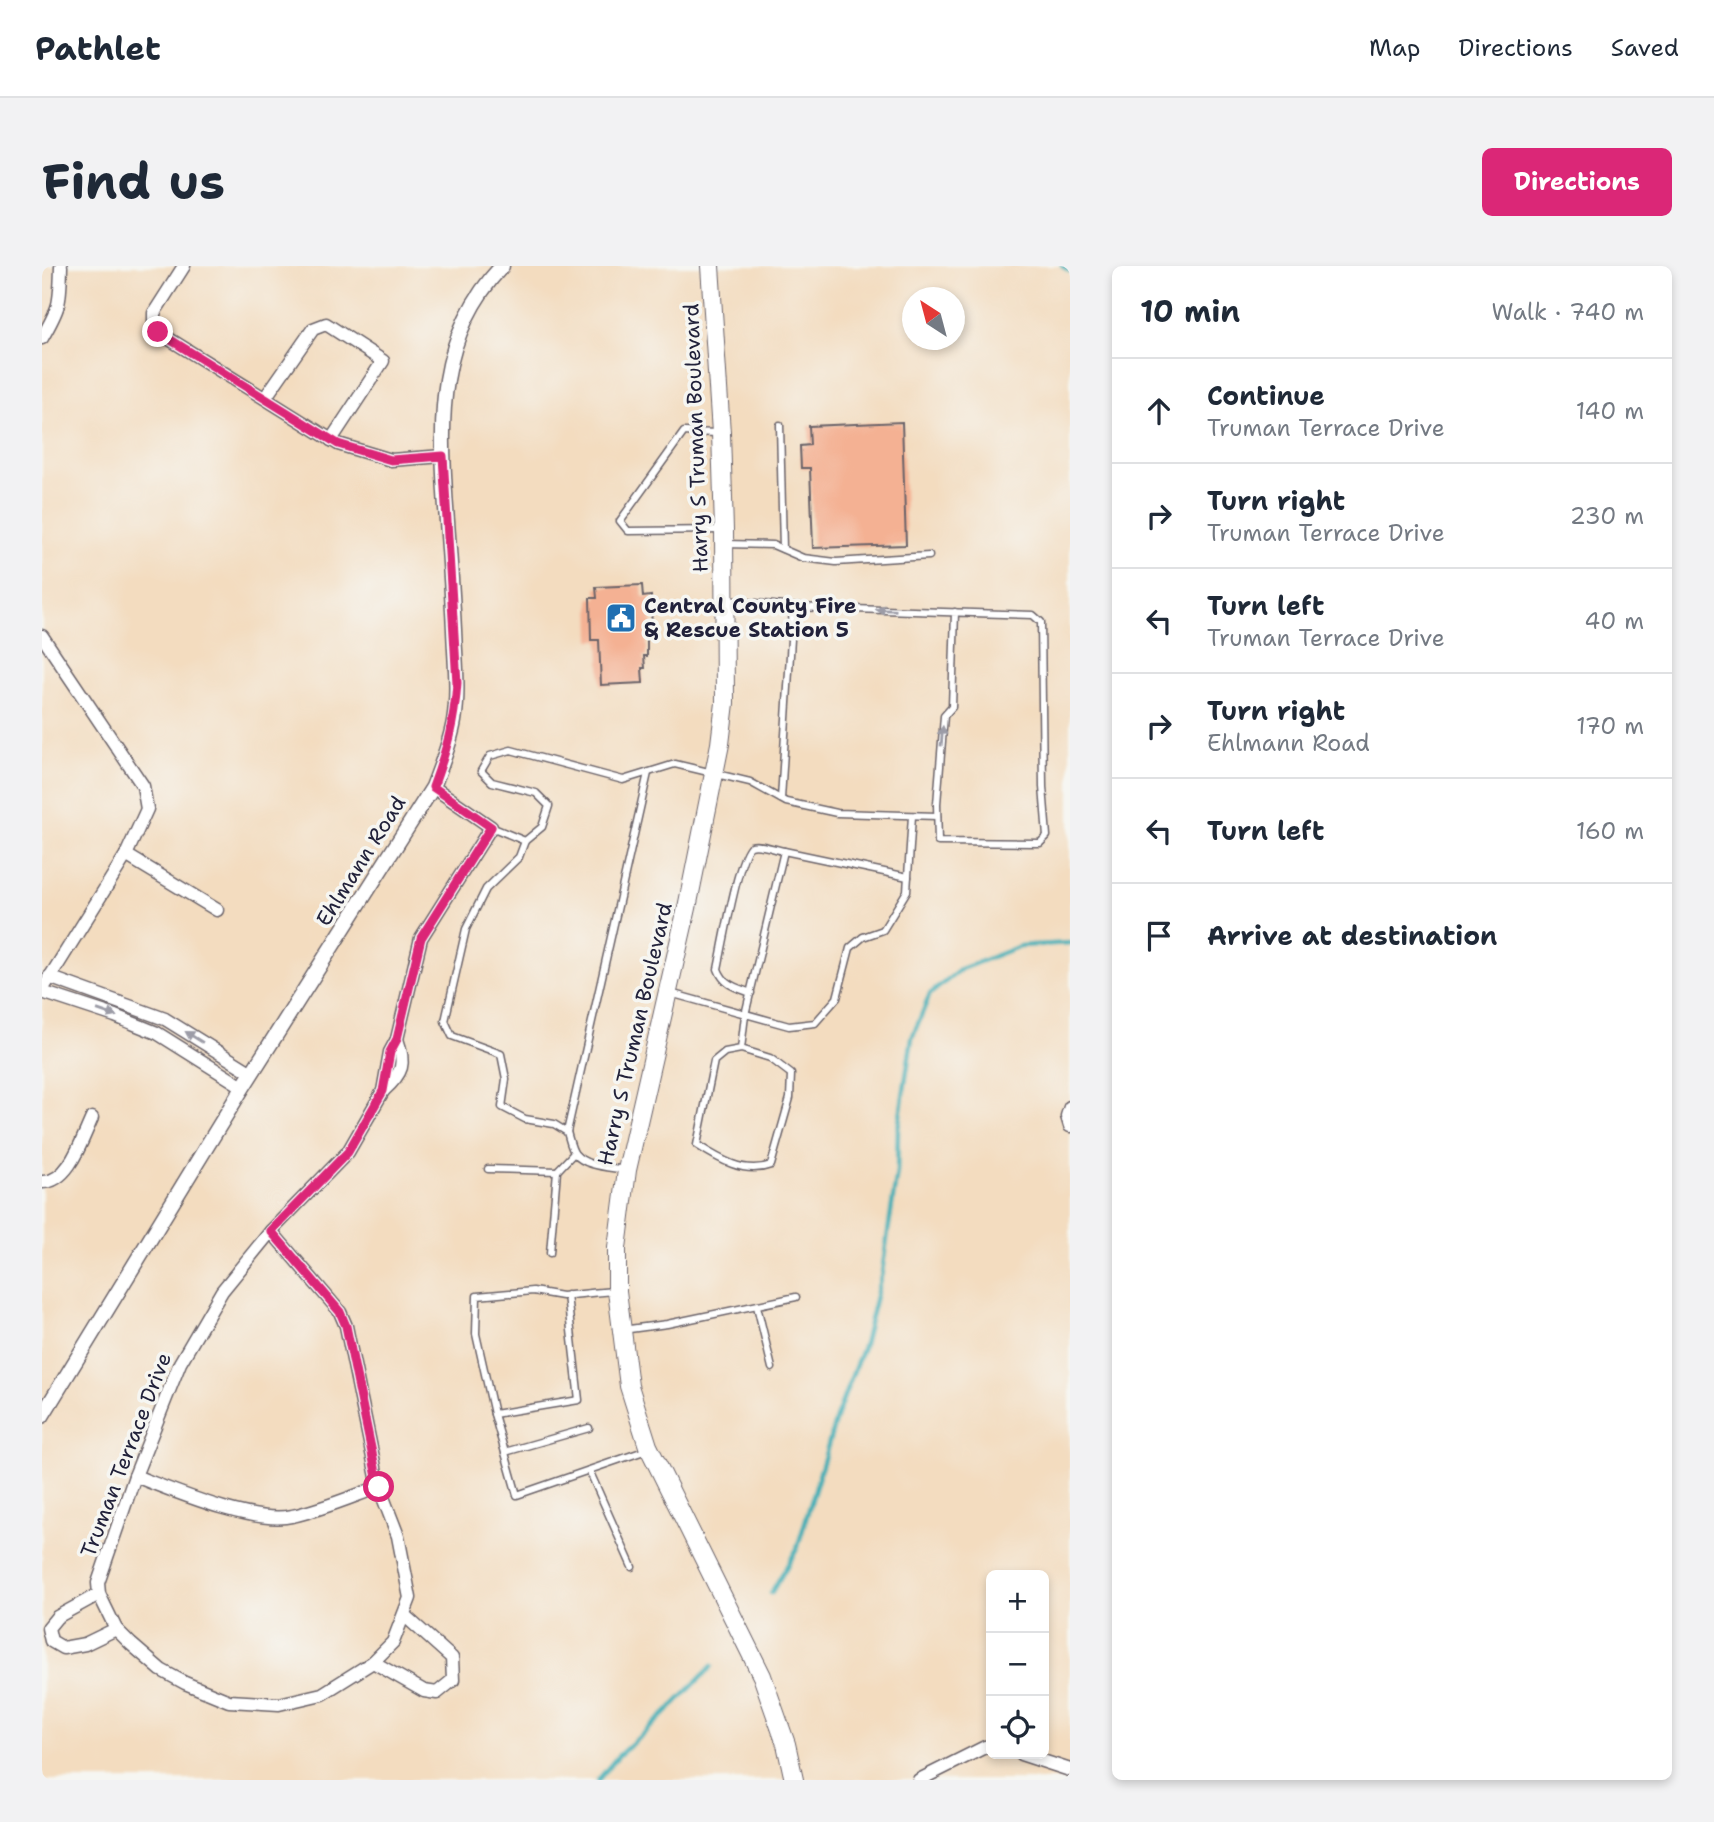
<!DOCTYPE html>
<html lang="en">
<head>
<meta charset="utf-8">
<style>
	:root { --surface:#fff; --page:#f2f2f3; --text:#1f2937; --muted:#747a83; --line:#e0e1e3; --accent:#db2777 }
	body { margin:0; font-family:"Shantell Sans",sans-serif; background:var(--page); color:var(--text) }
	.controls { position:absolute; right:21px; bottom:21px; display:grid; overflow:hidden; border-radius:10px; box-shadow:0 4px 10px #0003 }
	.controls button { width:63px; height:63px; display:grid; place-items:center; padding:0; border:0; border-bottom:2px solid var(--line); background:var(--surface); color:var(--text); font:35px sans-serif }
	.compass { position:absolute; left:860px; top:21px; width:63px; height:63px; border-radius:50%; background:var(--surface); box-shadow:0 4px 10px #0003; rotate:324deg }
	.stop { position:absolute; width:21px; height:21px; margin:-16px; border:5px solid #db2777; border-radius:50%; background:#fff }
	.stop.end { background:#db2777; border-color:#fff; box-shadow:0 2px 7px #0008 }
	.list { margin:0; padding:0; list-style:none }
	h2 { display:flex; justify-content:space-between; align-items:center; height:91px; margin:0; padding:0 28px; font-size:30px }
	h2 small { font-size:23px; font-weight:400; color:var(--muted) }
	.list li { display:grid; grid-template-columns:46px 1fr auto; gap:21px; align-items:center; box-sizing:border-box; height:105px; padding:0 28px; border-top:2px solid var(--line) }
	.list b { display:block; font-size:26px; white-space:nowrap }
	.list p { margin:0; font-size:23px; white-space:nowrap; color:var(--muted) }
	.list em { font-size:23px; font-style:normal; color:var(--muted) }
	.icon { flex:none; width:38px; height:38px; fill:none; stroke:currentColor; stroke-width:2; stroke-linecap:round; stroke-linejoin:round }
	.map { position:relative; flex:none; width:1028px; height:1514px; overflow:hidden; border-radius:10px }
	header { display:flex; align-items:center; gap:42px; box-sizing:border-box; height:98px; padding:0 35px; background:var(--surface); border-bottom:2px solid var(--line) }
	header strong { font-size:33px }
	nav { display:flex; gap:38px; margin-inline-start:auto; font-size:24px }
	.intro { display:flex; align-items:center; justify-content:space-between; box-sizing:border-box; height:168px; padding:0 42px }
	h1 { margin:0; font-size:49px }
	.button { padding:18px 32px; border-radius:10px; background:var(--accent); color:#fff; font-size:24px; font-weight:700 }
	main { display:flex; gap:42px; padding:0 42px }
	aside { flex:1; background:var(--surface); border-radius:10px; box-shadow:0 4px 10px #0003 }
	.map>svg:first-child { display:block }
	.lines { fill:none; stroke-linecap:round; stroke-linejoin:round }
	.stream { stroke:#3cadb5; stroke-width:4.5 }
	.building { fill:#f4b193 }
	.service-casing { stroke:#6b6369; stroke-width:9 }
	.minor-casing { stroke:#6b6369; stroke-width:15 }
	.tertiary-casing { stroke:#6b6369; stroke-width:17 }
	.primary-casing { stroke:#6b6369; stroke-width:20 }
	.service { stroke:#fff; stroke-width:6 }
	.minor { stroke:#fff; stroke-width:12 }
	.tertiary { stroke:#fff; stroke-width:14 }
	.primary { stroke:#fff; stroke-width:18 }
	.oneway { fill:#9c9ca7 }
	.route { stroke:#db2777; stroke-width:9 }
	.labels { text-anchor:middle; stroke-width:7; stroke-linejoin:round; paint-order:stroke }
	.street-label { font-size:21px; fill:#22223b; stroke:#f6f6f2 }
	.poi-label { font-size:21px; font-weight:bold; fill:#22223b; stroke:#f6f6f2; text-anchor:start }
</style>
</head>
<body>
<header>
<strong>Pathlet</strong>
<nav><a>Map</a><a>Directions</a><a>Saved</a></nav>
</header>
<div class="intro"><h1>Find us</h1><a class="button">Directions</a></div>
<main>
<div class="map">
<svg width="1028" height="1514" viewBox="0 0 1028 1514">
	<rect width="100%" height="100%" fill="#f6f6f2"/>
	<filter id="ink" filterUnits="userSpaceOnUse"><feTurbulence type="fractalNoise" baseFrequency=".0143" numOctaves="2"/><feDisplacementMap in="SourceGraphic" scale="14" xChannelSelector="R" yChannelSelector="G"/><feConvolveMatrix kernelMatrix="1 2 1 2 8 2 1 2 1" color-interpolation-filters="sRGB"/></filter>
	<filter id="wash" filterUnits="userSpaceOnUse"><feTurbulence type="fractalNoise" baseFrequency=".00686" numOctaves="4" result="noise"/><feDisplacementMap in="SourceGraphic" scale="28" xChannelSelector="R" yChannelSelector="G"/><feGaussianBlur stdDeviation="1.57" result="paint"/><feColorMatrix in="noise" values="0 0 0 0 0 0 0 0 0 0 0 0 0 0 0 0 0 1.4 0 .05"/><feComposite in="paint" operator="in"/></filter>
	<g filter="url(#wash)">
		<rect width="100%" height="100%" fill="#f3dcbf"/>
		<g class="lines">
			<!-- stream -->
			<g class="stream">
				<polyline points="1020,0 1028,5"/>
				<polyline points="729,1327 755,1283 795,1149 822,1078 840,1006 855,906 856,863 870,772 888,728 919,703 978,680 1028,677"/>
				<polyline points="556,1514 576,1490 623,1448 670,1400"/>
			</g>
		</g>
		<g id="blocks">
			<!-- building -->
			<g class="building">
				<polygon points="860,156 864,279 771,282 768,202 759,202 758,180 768,179 767,160"/>
				<polygon points="600,319 601,331 609,330 610,372 605,372 605,390 602,390 603,402 600,402 601,417 559,419 557,374 549,374 548,332 555,332 554,321"/>
			</g>
		</g>
	</g>
	<g filter="url(#ink)">
		<use href="#blocks" fill-opacity="0" stroke="#6b6369" stroke-width="2"/>
		<g class="lines">
			<!-- service casing -->
			<g class="service-casing">
				<g id="service">
					<polyline points="738,159 741,283"/>
					<polyline points="678,167 642,166 578,255 586,265 680,264"/>
					<polyline points="683,278 731,279 761,292 794,296 887,290"/>
					<polyline points="684,334 751,341 991,349 999,356 1001,521 1005,570 998,577 896,576 895,538 902,450 910,441 913,346"/>
					<polyline points="739,533 751,341"/>
					<polyline points="449,561 483,575"/>
					<polyline points="628,727 747,760 773,757 795,732 808,682 821,671 841,664 865,625 870,550"/>
					<path d="M 709,727 C 693,721 682,719 676,703 C 680,685 697,586 709,580 C 717,577 734,584 742,585"/>
					<path d="M 699,783 L 728,792 L 749,808 L 748,832 L 729,899 C 702,909 677,893 655,879 L 672,795 L 683,786 L 699,783 L 703,749 L 742,585 L 866,611"/>
					<polyline points="525,866 606,507"/>
					<polyline points="446,903 515,905"/>
					<path d="M 583,904 C 568,901 544,901 533,888 C 529,883 527,872 525,866 L 512,858 L 483,853 L 460,841 L 464,813 L 459,788 L 410,770 L 403,755 L 424,663 L 444,623 L 477,591 L 483,575 L 500,561 L 507,540 L 494,527 L 450,516 L 439,505 L 448,490 L 469,484 L 581,514 L 633,498 L 708,516 L 744,536 L 795,547 L 895,550"/>
					<polyline points="508,987 515,905 532,887"/>
					<path d="M 525,1029 L 537,1134 L 452,1148 L 434,1068 L 435,1030 L 491,1025 L 520,1030 C 538,1028 556,1026 573,1025"/>
					<polyline points="715,1040 730,1102"/>
					<polyline points="580,1064 625,1058 754,1031"/>
					<polyline points="452,1148 475,1229 605,1184"/>
					<polyline points="463,1186 547,1162"/>
					<polyline points="547,1204 590,1301"/>
				</g>
			</g>
			<!-- minor casing -->
			<g class="minor-casing">
				<g id="minor">
					<polyline points="142,0 112,47 112,57 116,66 296,178 349,194 401,190"/>
					<path d="M 0,72 C 19,39 18,37 19,0"/>
					<polyline points="223,132 271,63 284,58 341,95 289,174"/>
					<polyline points="0,370 101,520 105,543 84,589 0,724"/>
					<polyline points="84,589 175,644"/>
					<polyline points="7,711 123,753 210,807"/>
					<polyline points="0,726 73,750 115,767 201,821"/>
					<path d="M 341,825 C 361,807 364,798 355,773"/>
					<polyline points="1028,841 1025,850 1028,860"/>
					<path d="M 0,916 C 27,917 40,873 50,852"/>
					<polygon points="229,965 298,1046 304,1060 337,1221 356,1270 368,1332 351,1376 331,1396 280,1428 237,1438 187,1435 143,1417 119,1404 89,1378 74,1363 57,1328 56,1317 93,1210 138,1097 180,1025"/>
					<polyline points="229,965 306,886 341,825 348,786 355,773 379,672 449,561 391,521"/>
					<path d="M 93,1210 C 130,1224 211,1259 250,1250 C 279,1244 309,1231 337,1221"/>
					<polyline points="57,1328 15,1351 6,1362 9,1375 21,1382 43,1378 74,1363"/>
					<polyline points="331,1396 382,1425 395,1427 411,1414 410,1392 362,1349"/>
					<polyline points="979,1488 1028,1504"/>
					<polyline points="877,1514 943,1481 949,1480"/>
				</g>
			</g>
			<!-- tertiary casing -->
			<g class="tertiary-casing">
				<path id="tertiary" d="M 0,1150 L 201,821 L 391,521 C 399,500 408,478 412,455 C 417,425 413,394 412,364 C 410,323 407,282 404,242 C 398,152 394,71 460,0"/>
			</g>
			<!-- primary casing -->
			<g class="primary-casing">
				<polyline id="primary" points="668,0 679,167 682,264 683,437 678,478 645,642 585,904 575,982 575,1025 587,1120 606,1180 720,1410 744,1478 752,1514"/>
			</g>
			<!-- service -->
			<use href="#service" class="service"/>
			<!-- minor -->
			<use href="#minor" class="minor"/>
			<!-- tertiary -->
			<use href="#tertiary" class="tertiary"/>
			<!-- primary -->
			<use href="#primary" class="primary"/>
		</g>
		<!-- one-way arrows -->
		<defs><path id="oneway-solid" d="M-6-.8H1V-3.2L6.5 0L1 3.2V.8H-6Z" transform="scale(1.75)"/></defs>
		<g class="oneway">
			<use href="#oneway-solid" transform="translate(844 344) rotate(-178)"/>
			<use href="#oneway-solid" transform="translate(900 470) rotate(-85)"/>
			<use href="#oneway-solid" transform="translate(65 747) rotate(19)"/>
			<use href="#oneway-solid" transform="translate(152 771) rotate(-148)"/>
		</g>
	</g>
	<g class="lines" filter="url(#ink)">
		<!-- route -->
		<path class="route" d="M 116,66 L 296,178 L 349,194 L 401,190 L 415,417 C 412,458 405,483 391,521 L 449,561 L 379,672 L 355,773 L 348,786 L 341,825 L 306,886 L 229,965 L 298,1046 L 304,1060 L 337,1221"/>
	</g>
	<!-- icons -->
	<defs>
		<g id="civic-square" transform="scale(1.575)"><rect x="-9" y="-9" width="18" height="18" rx="4" fill="#1f6fb2" stroke="#f6f6f2"/><path d="M-.6-6.5H3V-4.5H.6V-3L4-1V1h2V6H-6V1h2V-1L-.6-3ZM-1.2 2.5V6h2.4V2.5Z" fill="#fff"/></g>
	</defs>
	<g fill-rule="evenodd">
		<use href="#civic-square" x="579" y="352"/>
	</g>
	<g class="labels">
		<!-- street labels -->
		<g class="street-label">
			<text transform="translate(654 172) rotate(-92)" y="7">Harry S Truman Boulevard</text>
			<text transform="translate(319 595) rotate(-58)" y="7">Ehlmann Road</text>
			<text transform="translate(593 768) rotate(-77)" y="7">Harry S Truman Boulevard</text>
			<text transform="translate(84 1189) rotate(-69)" y="7">Truman Terrace Drive</text>
		</g>
		<!-- poi labels -->
		<g class="poi-label">
			<text x="602" y="347">Central County Fire<tspan x="602" dy="24">&amp; Rescue Station 5</tspan></text>
		</g>
	</g>
</svg>
<div class="controls">
<button>+</button>
<button>−</button>
<button><svg class="icon" aria-label="locate" viewBox="0 0 24 24"><circle cx="12" cy="12" r="6"/><path d="M12 2v4M12 18v4M2 12h4M18 12h4"/></svg></button>
</div>
<svg class="compass" viewBox="-18 -18 36 36"><path d="M0-13l5 13h-10z" fill="#e53935"/><path d="M0 13l5-13h-10z" fill="#747a83"/></svg>
<div class="stop" style="left:337px;top:1221px"></div>
<div class="stop end" style="left:116px;top:66px"></div>
</div>
<aside>
<h2>10 min<small>Walk · 740 m</small></h2>
<ul class="list">
<li><svg class="icon" aria-label="ahead" viewBox="0 0 24 24"><path d="M12 20V5M6 11l6-6 6 6"/></svg><div><b>Continue</b><p>Truman Terrace Drive</p></div><em>140 m</em></li>
<li><svg class="icon" aria-label="right" viewBox="0 0 24 24"><path d="M7 20v-9h11M14 6l5 5-5 5"/></svg><div><b>Turn right</b><p>Truman Terrace Drive</p></div><em>230 m</em></li>
<li><svg class="icon" aria-label="left" viewBox="0 0 24 24"><path d="M17 20v-9H6M10 6l-5 5 5 5"/></svg><div><b>Turn left</b><p>Truman Terrace Drive</p></div><em>40 m</em></li>
<li><svg class="icon" aria-label="right" viewBox="0 0 24 24"><path d="M7 20v-9h11M14 6l5 5-5 5"/></svg><div><b>Turn right</b><p>Ehlmann Road</p></div><em>170 m</em></li>
<li><svg class="icon" aria-label="left" viewBox="0 0 24 24"><path d="M17 20v-9H6M10 6l-5 5 5 5"/></svg><div><b>Turn left</b></div><em>160 m</em></li>
<li><svg class="icon" aria-label="arrive" viewBox="0 0 24 24"><path d="M6 21V4h12l-3 4 3 4H6"/></svg><div><b>Arrive at destination</b></div></li>
</ul>
</aside>
</main>
</body>
</html>
